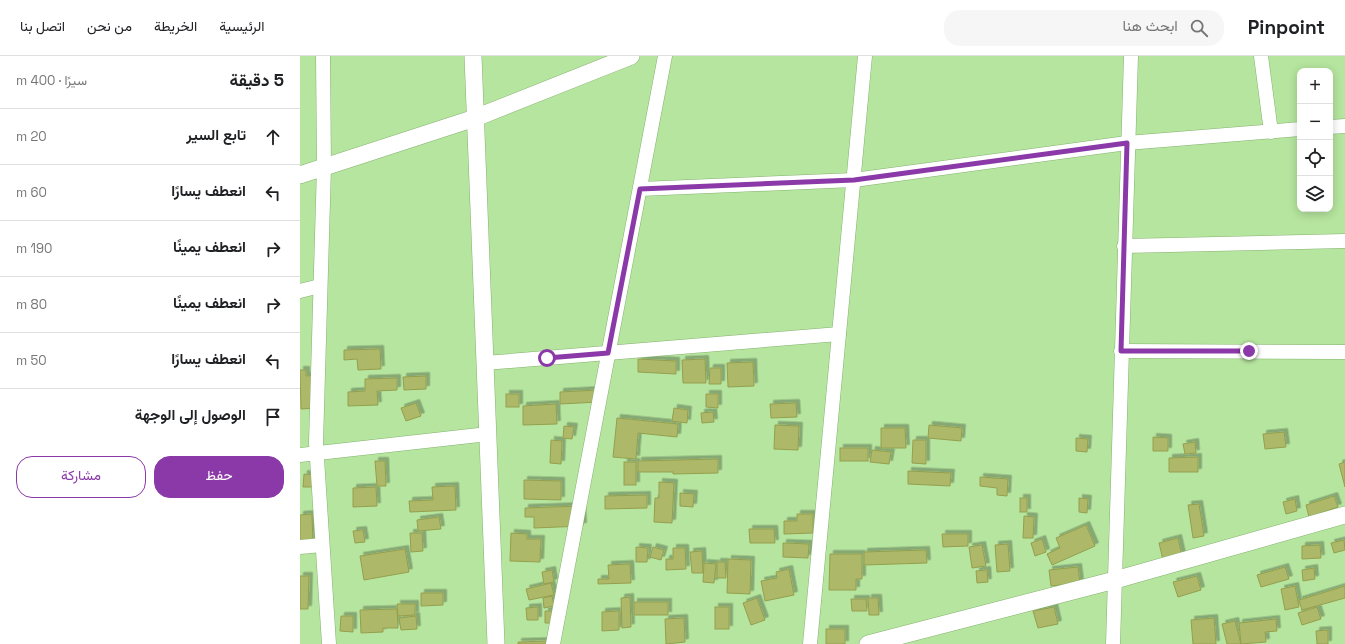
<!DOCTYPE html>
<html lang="ar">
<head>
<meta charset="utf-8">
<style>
	:root { --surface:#fff; --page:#f6f6f6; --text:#202124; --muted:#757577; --line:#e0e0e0; --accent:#8b39a8 }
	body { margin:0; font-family:"Space Grotesk",Vazirmatn,sans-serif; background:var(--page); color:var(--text); direction:rtl }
	.controls { position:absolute; right:12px; top:12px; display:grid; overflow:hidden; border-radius:8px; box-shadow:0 2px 10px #0003 }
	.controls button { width:36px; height:36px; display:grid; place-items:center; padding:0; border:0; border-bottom:1px solid var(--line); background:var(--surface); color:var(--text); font:20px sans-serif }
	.stop { position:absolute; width:12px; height:12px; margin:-9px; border:3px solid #8b39a8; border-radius:50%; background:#fff }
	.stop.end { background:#8b39a8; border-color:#fff; box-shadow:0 1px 4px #0008 }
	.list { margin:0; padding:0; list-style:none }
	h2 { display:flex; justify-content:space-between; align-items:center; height:52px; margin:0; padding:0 16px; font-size:17px }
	h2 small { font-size:13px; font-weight:400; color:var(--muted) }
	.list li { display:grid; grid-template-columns:26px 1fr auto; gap:12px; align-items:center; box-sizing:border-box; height:56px; padding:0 16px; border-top:1px solid var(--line) }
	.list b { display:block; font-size:15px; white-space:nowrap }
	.list em { font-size:13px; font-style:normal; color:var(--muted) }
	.actions { display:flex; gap:8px; padding:12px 16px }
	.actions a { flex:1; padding:9px 0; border:1px solid var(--accent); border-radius:16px; text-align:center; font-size:14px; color:var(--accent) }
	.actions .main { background:var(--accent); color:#fff }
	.icon { flex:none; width:22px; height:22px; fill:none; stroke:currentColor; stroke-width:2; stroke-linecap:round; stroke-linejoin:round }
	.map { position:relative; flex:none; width:1045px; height:588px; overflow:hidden; direction:ltr }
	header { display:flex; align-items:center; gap:24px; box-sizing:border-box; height:56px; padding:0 20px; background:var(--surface); border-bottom:1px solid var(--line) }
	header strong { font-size:19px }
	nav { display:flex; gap:22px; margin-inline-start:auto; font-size:14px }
	.search { width:280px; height:36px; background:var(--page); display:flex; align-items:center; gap:10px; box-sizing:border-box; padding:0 14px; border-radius:16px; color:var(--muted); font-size:15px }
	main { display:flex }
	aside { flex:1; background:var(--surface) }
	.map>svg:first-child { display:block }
	.building { fill:#adb968; stroke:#949f4e; filter:url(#shadow) }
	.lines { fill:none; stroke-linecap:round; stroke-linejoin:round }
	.minor-casing { stroke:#84b26e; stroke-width:15 }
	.tertiary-casing { stroke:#84b26e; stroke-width:18 }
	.minor { stroke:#fff; stroke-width:14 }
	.tertiary { stroke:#fff; stroke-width:17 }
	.route { stroke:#8b39a8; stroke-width:5 }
</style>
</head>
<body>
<header>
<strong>Pinpoint</strong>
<div class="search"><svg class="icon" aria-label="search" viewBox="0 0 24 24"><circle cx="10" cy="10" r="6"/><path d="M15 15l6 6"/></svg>ابحث هنا</div>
<nav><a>الرئيسية</a><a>الخريطة</a><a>من نحن</a><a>اتصل بنا</a></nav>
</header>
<main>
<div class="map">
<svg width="1045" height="588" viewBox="0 0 1045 588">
	<defs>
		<filter id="shadow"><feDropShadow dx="3.5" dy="-3.5" stdDeviation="0" flood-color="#0004"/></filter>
	</defs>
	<rect width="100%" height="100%" fill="#b5e59e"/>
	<!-- building -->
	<g class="building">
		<polygon points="80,293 81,313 58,314 57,303 44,304 44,294"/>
		<polygon points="338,303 376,305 376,318 338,316"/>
		<polygon points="405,303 406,327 383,327 382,304"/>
		<polygon points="453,306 454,330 428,331 427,307"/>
		<polygon points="410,312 421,312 421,328 409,328"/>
		<polygon points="0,314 6,314 6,320 17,319 18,352 1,353"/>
		<polygon points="126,320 126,333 104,334 103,321"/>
		<polygon points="97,322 97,334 77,335 78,349 48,350 48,336 65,335 65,323"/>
		<polygon points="299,334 299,346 260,348 260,336"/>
		<rect x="206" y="338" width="13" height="13"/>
		<polygon points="406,338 418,338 418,352 406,351"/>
		<polygon points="116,347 121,360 106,365 101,352"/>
		<polygon points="496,347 497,361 471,362 470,348"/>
		<polygon points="256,348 257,368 223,369 223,350"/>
		<polygon points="374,352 388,354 387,367 372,365"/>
		<polygon points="413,356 414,366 402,367 401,357"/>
		<polygon points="317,362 378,368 377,381 338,377 336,403 313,401"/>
		<polygon points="475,369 499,370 498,394 474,393"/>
		<polygon points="629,369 662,372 661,385 628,382"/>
		<polygon points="264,370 274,371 272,383 263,382"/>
		<polygon points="581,372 605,372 606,392 581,392"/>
		<polygon points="984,376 986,391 965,393 963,378"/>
		<polygon points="853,381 868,382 868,395 853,395"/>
		<polygon points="776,382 788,383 787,396 776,395"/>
		<polygon points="251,384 262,385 261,408 250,407"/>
		<polygon points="613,384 626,384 626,408 612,407"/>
		<polygon points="895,386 896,397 885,398 883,388"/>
		<rect x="540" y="392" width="28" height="13"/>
		<polygon points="572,394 591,396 589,408 570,406"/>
		<polygon points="898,401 898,416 869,416 869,402"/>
		<polygon points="418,403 418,417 373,418 373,416 338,416 338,405"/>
		<polygon points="75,405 85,405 86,430 77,430"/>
		<rect x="324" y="406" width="12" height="23"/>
		<polygon points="1045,406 1045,431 1039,408"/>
		<polygon points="608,415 651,417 650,430 608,428"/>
		<polygon points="4,418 14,419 13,431 3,431"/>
		<polygon points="680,421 708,423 707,440 697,439 697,432 680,430"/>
		<polygon points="224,424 261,425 261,444 224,443"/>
		<polygon points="359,426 374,427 372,467 354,466 355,442 359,442"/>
		<polygon points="155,430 156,454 110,456 109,445 133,444 132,431"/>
		<polygon points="76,431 77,450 53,451 53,432"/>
		<polygon points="380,437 394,438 393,451 380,450"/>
		<polygon points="347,439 347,452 305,453 305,440"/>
		<polygon points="1034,440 1038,451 1009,461 1006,449"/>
		<rect x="720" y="442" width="7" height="14"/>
		<polygon points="779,442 788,443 787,457 779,456"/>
		<polygon points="995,443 997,455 986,458 983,446"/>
		<polygon points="899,448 904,480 893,482 888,449"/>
		<polygon points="282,450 283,470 234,472 234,461 225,461 225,452"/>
		<polygon points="12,458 13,490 0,491 0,459"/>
		<polygon points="497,458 513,458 513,477 484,478 484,465 497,465"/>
		<polygon points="724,460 734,461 733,482 723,482"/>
		<polygon points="139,461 141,473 118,475 117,464"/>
		<polygon points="786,469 795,490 752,509 747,498 760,492 756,482"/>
		<polygon points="449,473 474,473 475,487 450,487"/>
		<polygon points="63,474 65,486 55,487 53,475"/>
		<polygon points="110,477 122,477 123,495 111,496"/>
		<polygon points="211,477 227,478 227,483 241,483 240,506 210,505"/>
		<polygon points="642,478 668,478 668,490 643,491"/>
		<polygon points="878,482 882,500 863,504 859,487"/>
		<polygon points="742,483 746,496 735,500 731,487"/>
		<polygon points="1044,484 1045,494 1034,497 1031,487"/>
		<polygon points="483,487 509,488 508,502 483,501"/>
		<polygon points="708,488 710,515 697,516 695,489"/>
		<polygon points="682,489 686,510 672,512 669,491"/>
		<polygon points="1020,489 1021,502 1002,503 1002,490"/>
		<polygon points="336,491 348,492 347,506 336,506"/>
		<polygon points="353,491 364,494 361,504 350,501"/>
		<polygon points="373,492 385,492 386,513 366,514 366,503 373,503"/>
		<polygon points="105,493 109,516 64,524 60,500"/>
		<polygon points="626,494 627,507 564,509 564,496"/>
		<polygon points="402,495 403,517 392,517 390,496"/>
		<polygon points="530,498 562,498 562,523 556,523 556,534 529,534"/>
		<polygon points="428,503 451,504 450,538 427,537"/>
		<polygon points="417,506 425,506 426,522 417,522"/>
		<polygon points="404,507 416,508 414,527 403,526"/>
		<polygon points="330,508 331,527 298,528 298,523 309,523 308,509"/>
		<polygon points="778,511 780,527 751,530 749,514"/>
		<polygon points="985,511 989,523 961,531 957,519"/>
		<polygon points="1014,512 1015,523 1003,525 1002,514"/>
		<polygon points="489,513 494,539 465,545 461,525 477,522 476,516"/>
		<polygon points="252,514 254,526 244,528 242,516"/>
		<polygon points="687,514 688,526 677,527 676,515"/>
		<polygon points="0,520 9,520 8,553 0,553"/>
		<polygon points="897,520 901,534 878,541 873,526"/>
		<polygon points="251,527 254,539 229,544 226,533"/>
		<polygon points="995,530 999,551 985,554 981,533"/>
		<polygon points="1045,530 1045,542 1002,554 999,544"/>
		<polygon points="121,537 143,537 143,549 121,550"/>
		<polygon points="252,540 254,550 244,552 243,542"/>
		<polygon points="330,541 331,571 322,572 321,542"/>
		<polygon points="457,542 465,564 451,569 443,547"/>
		<polygon points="568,542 578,542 579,559 569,559"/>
		<polygon points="551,543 566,543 567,555 552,555"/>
		<rect x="334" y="546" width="34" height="13"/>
		<polygon points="97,548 115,548 115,559 98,560"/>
		<polygon points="238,551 238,564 227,564 226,552"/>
		<rect x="415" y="551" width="14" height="22"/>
		<polygon points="754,551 758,568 738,572 733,555"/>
		<polygon points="1017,551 1021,563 1002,569 998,557"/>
		<polygon points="97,553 98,572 83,572 83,576 61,577 60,554"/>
		<polygon points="245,555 260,555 259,567 245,567"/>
		<polygon points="319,555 319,574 302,575 302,556"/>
		<polygon points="41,560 53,560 53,576 40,575"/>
		<polygon points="116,560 117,573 101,574 99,562"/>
		<polygon points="384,562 385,586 366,588 365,563"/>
		<polygon points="914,562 916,588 893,588 891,564"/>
		<polygon points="976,563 977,575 965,576 966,586 941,588 939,567"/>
		<polygon points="935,565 941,588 927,588 922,568"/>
		<rect x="526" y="573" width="19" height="15"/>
		<polygon points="1028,574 1028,588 1017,588 1016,575"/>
		<polygon points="251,585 251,588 218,588 218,586"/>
	</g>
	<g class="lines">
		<!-- minor casing -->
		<g class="minor-casing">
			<g id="minor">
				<polyline points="23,0 24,111 16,387 29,588"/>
				<polyline points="961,0 971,76"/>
				<polyline points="1030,71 1045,70"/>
				<polyline points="340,133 554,124 827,87 1000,73"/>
				<polyline points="824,190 1045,185"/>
				<polyline points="0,235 20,230"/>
				<polyline points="821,295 1045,296"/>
				<polyline points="185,307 539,278"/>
				<polyline points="0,399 188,378"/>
				<polyline points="0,491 22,489"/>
				<polyline points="253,588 365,0"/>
				<polyline points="510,588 565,0"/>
				<polyline points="813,588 831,0"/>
			</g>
		</g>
		<!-- tertiary casing -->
		<g class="tertiary-casing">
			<g id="tertiary">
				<polyline points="173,0 196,588"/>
				<polyline points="0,119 175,62 331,0"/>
				<polyline points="568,588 815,524 1045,459"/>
			</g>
		</g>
		<!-- minor -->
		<use href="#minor" class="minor"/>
		<!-- tertiary -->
		<use href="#tertiary" class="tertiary"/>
	</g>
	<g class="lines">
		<!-- route -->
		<polyline class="route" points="247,302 308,297 340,133 554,124 827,87 821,295 949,295"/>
	</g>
</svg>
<div class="controls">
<button>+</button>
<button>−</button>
<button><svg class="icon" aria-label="locate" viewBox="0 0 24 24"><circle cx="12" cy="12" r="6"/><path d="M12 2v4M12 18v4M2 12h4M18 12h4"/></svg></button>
<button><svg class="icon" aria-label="layers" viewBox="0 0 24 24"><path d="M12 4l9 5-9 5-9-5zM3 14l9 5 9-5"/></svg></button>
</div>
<div class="stop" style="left:247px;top:302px"></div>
<div class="stop end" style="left:949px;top:295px"></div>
</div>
<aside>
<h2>5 دقيقة<small>سيرًا · 400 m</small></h2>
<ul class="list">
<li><svg class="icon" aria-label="ahead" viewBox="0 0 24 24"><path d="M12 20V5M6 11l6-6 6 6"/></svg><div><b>تابع السير</b></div><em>20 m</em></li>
<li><svg class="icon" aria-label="left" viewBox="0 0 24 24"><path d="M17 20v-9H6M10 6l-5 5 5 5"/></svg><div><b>انعطف يسارًا</b></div><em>60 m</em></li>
<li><svg class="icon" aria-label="right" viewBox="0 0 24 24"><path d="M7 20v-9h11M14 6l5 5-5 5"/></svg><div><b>انعطف يمينًا</b></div><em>190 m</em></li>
<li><svg class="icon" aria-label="right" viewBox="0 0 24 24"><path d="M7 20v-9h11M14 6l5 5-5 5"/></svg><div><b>انعطف يمينًا</b></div><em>80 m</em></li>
<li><svg class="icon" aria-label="left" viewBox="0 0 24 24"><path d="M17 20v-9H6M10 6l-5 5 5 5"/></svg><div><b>انعطف يسارًا</b></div><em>50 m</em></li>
<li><svg class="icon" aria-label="arrive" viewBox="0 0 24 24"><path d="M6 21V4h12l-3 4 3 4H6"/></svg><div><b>الوصول إلى الوجهة</b></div></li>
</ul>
<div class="actions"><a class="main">حفظ</a><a>مشاركة</a></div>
</aside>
</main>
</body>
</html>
